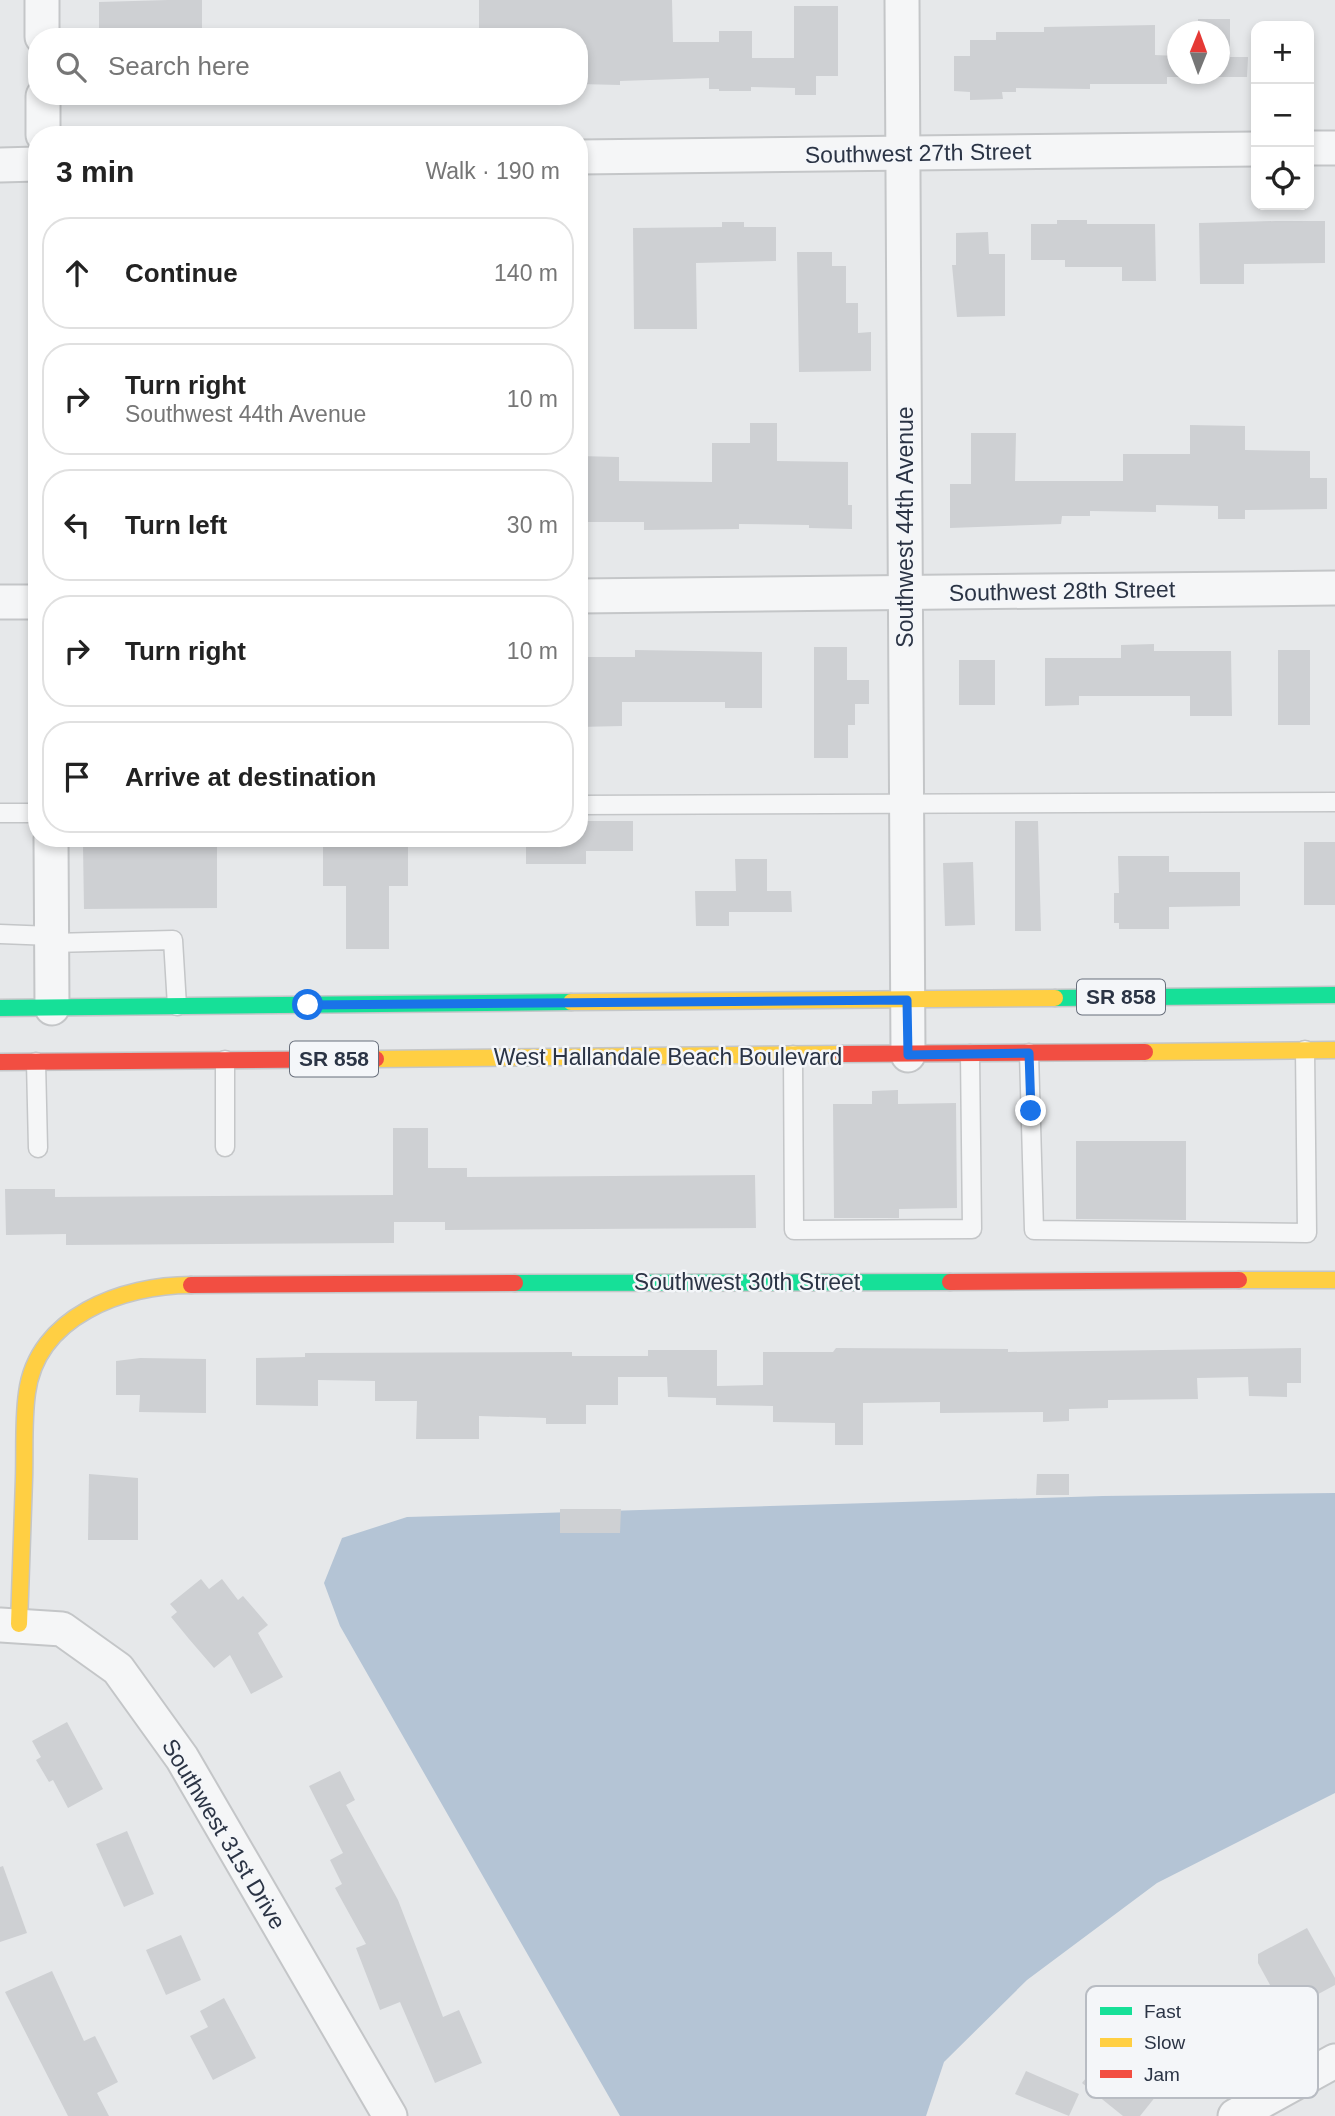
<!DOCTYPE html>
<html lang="en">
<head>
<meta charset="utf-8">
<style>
	:root { --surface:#fff; --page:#f2f2f2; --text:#222; --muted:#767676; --line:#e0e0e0 }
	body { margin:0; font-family:Arial,sans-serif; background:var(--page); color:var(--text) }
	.controls { position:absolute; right:21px; top:21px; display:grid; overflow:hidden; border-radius:14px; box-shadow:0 4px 10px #0003 }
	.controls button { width:63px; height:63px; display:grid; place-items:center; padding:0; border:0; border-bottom:2px solid var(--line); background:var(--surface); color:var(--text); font:35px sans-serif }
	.compass { position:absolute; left:1167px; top:21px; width:63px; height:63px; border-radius:50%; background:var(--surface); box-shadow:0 4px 10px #0003; rotate:1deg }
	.stop { position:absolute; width:21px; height:21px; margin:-16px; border:5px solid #1a73e8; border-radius:50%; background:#fff }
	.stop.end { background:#1a73e8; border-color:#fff; box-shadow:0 2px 7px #0008 }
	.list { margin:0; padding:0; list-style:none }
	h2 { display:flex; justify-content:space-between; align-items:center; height:91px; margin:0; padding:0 28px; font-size:30px }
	h2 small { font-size:23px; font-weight:400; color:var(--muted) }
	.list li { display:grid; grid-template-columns:46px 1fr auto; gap:21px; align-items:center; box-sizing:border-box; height:112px; margin:0 14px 14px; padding:0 14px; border:2px solid var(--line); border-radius:28px }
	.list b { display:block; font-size:26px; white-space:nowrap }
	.list p { margin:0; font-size:23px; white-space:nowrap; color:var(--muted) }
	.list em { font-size:23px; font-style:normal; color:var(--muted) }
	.icon { flex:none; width:38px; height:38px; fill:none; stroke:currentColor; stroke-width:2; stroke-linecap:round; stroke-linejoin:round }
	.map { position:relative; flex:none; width:1335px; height:2116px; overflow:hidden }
	.search { position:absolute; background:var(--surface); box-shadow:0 4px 10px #0003; left:28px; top:28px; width:560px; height:77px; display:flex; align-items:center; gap:18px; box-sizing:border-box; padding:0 24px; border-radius:28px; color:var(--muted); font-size:26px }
	.panel { position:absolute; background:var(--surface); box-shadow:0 4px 10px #0003; left:28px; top:126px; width:560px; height:721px; border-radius:28px }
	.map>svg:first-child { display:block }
	.water { fill:#b4c4d5 }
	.building { fill:#ced0d3 }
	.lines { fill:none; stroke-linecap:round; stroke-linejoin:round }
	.lane-casing { stroke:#c4c6c8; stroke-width:21 }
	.street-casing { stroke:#c4c6c8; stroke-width:37 }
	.fast-casing { stroke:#c4c6c8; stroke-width:19 }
	.slow-casing { stroke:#c4c6c8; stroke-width:19 }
	.jam-casing { stroke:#c4c6c8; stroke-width:19 }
	.lane { stroke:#f5f6f7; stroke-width:18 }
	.street { stroke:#f5f6f7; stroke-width:33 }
	.fast { stroke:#16e098; stroke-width:16 }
	.slow { stroke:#ffcf43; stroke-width:16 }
	.jam { stroke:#f24e42; stroke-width:16 }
	.route { stroke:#1a73e8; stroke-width:9 }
	.labels { text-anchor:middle; stroke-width:5; stroke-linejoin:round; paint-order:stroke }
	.shield { fill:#f4f6f9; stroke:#676e7b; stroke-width:2 }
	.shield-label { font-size:21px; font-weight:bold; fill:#2b3445 }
	.street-label { font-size:23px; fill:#2b3445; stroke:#f4f6f9 }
	.key { fill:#f4f6f9; stroke:#b8bcc3; stroke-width:2 }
	.key-label { font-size:19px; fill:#2b3445 }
</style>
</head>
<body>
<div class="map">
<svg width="1335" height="2116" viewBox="0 0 1335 2116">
	<rect width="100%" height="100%" fill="#e6e8ea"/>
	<!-- water -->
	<polygon class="water" points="1335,1493 1335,1793 1157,1883 1027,1980 944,2062 926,2116 620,2116 340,1626 324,1583 342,1538 407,1517 1103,1496"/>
	<!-- building -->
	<g class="building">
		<polygon points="168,0 202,0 202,37 99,37 99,2"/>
		<polygon points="479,0 672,0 673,42 719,42 719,31 752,31 752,58 794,58 794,6 838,6 838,76 816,76 816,95 795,95 795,88 751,87 751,91 719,91 719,89 709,89 709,78 620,81 620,85 579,84 579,37 479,37"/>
		<polygon points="1198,19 1230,19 1230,57 1248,57 1247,77 1167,77 1167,84 1090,84 1090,89 1016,88 1016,92 1002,92 1003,99 970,100 970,92 954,91 954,56 970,56 970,40 996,40 996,32 1044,32 1044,27 1155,25 1155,55 1178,56 1178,74 1220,74 1220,32 1198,32"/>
		<polygon points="1057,220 1087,220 1087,224 1155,224 1156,281 1122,281 1122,267 1065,267 1065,260 1031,260 1031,224 1057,224"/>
		<polygon points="1276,221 1325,221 1325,263 1244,264 1244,284 1200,284 1199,223"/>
		<polygon points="722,222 744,222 744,227 776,227 776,261 696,263 697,329 634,329 633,228 722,227"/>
		<polygon points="988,232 989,254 1005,254 1005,316 957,317 952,265 956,265 956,233"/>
		<polygon points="797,252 832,252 832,266 846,266 846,303 858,303 858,333 871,332 871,371 799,372"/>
		<polygon points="750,423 777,423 777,461 848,462 848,505 852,505 852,529 809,528 809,525 739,524 739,529 644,530 644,522 579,522 579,456 619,457 619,481 712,482 712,443 750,443"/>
		<polygon points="1190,425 1245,426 1245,450 1310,451 1310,478 1327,478 1327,509 1245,510 1245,519 1218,519 1218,506 1156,505 1156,512 1090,511 1090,516 1062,516 1061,524 950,528 950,484 971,484 971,433 1016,433 1015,481 1123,481 1123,454 1190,454"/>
		<polygon points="1154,644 1154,651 1231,651 1232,716 1190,716 1190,696 1079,696 1079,705 1045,706 1045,658 1121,658 1121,645"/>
		<polygon points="814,647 847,647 847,680 869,680 869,704 855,704 855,725 848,725 848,758 814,758"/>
		<polygon points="635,650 762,652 762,708 725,708 725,702 622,702 622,726 579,727 579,657 635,657"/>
		<rect x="1278" y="650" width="32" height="75"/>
		<rect x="959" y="660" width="36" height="45"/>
		<polygon points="579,821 633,821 633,851 586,851 586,864 526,864 526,838 579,838"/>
		<polygon points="1015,821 1038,821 1041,931 1015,931"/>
		<polygon points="323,838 408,838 408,886 389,886 389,949 346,949 346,886 323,886"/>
		<rect x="1304" y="842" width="31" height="63"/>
		<polygon points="217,845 217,908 84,909 83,846"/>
		<polygon points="1118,856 1169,856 1169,872 1240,872 1240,906 1169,907 1169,929 1119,929 1119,923 1114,923 1114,893 1119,893"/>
		<polygon points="735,859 767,859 767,891 791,891 792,912 729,912 729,926 696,926 695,891 736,891"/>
		<polygon points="973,862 975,925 945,926 943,863"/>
		<polygon points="898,1090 898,1104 956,1103 957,1208 899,1209 899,1218 834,1218 833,1104 872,1104 872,1091"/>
		<polygon points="393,1128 428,1128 428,1168 467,1168 467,1177 755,1175 756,1228 445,1230 445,1222 394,1222 394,1243 66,1245 66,1234 6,1235 5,1189 55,1189 55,1197 393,1195"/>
		<polygon points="1076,1141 1186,1141 1186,1220 1076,1219"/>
		<polygon points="836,1348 1008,1349 1008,1352 1301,1348 1301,1383 1287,1383 1287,1397 1249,1396 1248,1377 1197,1378 1198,1399 1108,1400 1108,1408 1069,1409 1069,1421 1043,1422 1043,1412 940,1413 940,1402 863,1403 863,1445 835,1445 835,1423 773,1422 773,1406 716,1405 716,1398 668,1397 667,1377 618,1377 618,1405 586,1405 586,1424 546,1424 546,1418 479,1416 479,1439 416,1439 417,1401 375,1401 375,1381 318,1380 318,1406 256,1405 256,1358 305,1357 305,1353 572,1352 572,1356 648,1356 648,1350 717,1350 717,1386 763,1385 763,1352 833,1352"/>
		<polygon points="140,1358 206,1359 206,1413 139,1412 140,1395 116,1395 116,1361"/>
		<polygon points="89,1474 138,1478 138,1540 88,1540"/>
		<polygon points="1037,1474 1069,1474 1069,1495 1036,1495"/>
		<polygon points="560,1509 621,1509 620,1533 560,1533"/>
		<polygon points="201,1579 209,1589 222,1579 238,1600 243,1596 268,1625 258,1633 283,1677 251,1694 230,1655 214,1668 189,1639 171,1617 177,1612 170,1604"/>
		<polygon points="67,1722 103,1789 68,1808 53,1780 49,1782 36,1760 41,1757 32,1741"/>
		<polygon points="340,1771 355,1800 346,1805 398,1900 443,2017 459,2010 482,2063 435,2083 400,2002 380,2010 356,1948 366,1944 335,1888 342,1884 330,1860 343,1853 309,1786"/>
		<polygon points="127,1831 154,1894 124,1907 96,1844"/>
		<polygon points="3,1866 27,1933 0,1942 0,1867"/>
		<polygon points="1307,1928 1335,1978 1335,1985 1285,2012 1258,1963 1258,1954"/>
		<polygon points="181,1935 201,1980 166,1995 146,1950"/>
		<polygon points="52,1971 84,2041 95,2036 118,2082 97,2093 109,2116 68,2116 5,1992"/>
		<polygon points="224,1998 256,2058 213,2080 190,2036 208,2027 200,2011"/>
		<polygon points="1117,2040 1168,2081 1140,2116 1123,2116 1082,2083"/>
		<polygon points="1026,2071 1079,2094 1069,2116 1015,2094"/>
	</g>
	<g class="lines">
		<!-- lane casing -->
		<g class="lane-casing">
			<g id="lane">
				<polyline points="579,805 1335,802"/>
				<polyline points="0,813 37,813"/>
				<polyline points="0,934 52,936"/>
				<polyline points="52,943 173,940 177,1006"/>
				<polyline points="1029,1053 1034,1230 1307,1233 1305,1050"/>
				<polyline points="793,1055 794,1230 972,1229 970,1054"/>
				<polyline points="36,1062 38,1148"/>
				<polyline points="225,1147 225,1060"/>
			</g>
		</g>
		<!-- street casing -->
		<g class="street-casing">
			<g id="street">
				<polyline points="42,0 42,37"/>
				<polyline points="902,0 908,1055"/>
				<polyline points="43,96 43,135"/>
				<polyline points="1309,148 1335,148"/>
				<polyline points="579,157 1256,149"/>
				<polyline points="0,165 37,164"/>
				<polyline points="579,596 1335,588"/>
				<polyline points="0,602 37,602"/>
				<polyline points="51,838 52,1008"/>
				<polyline points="0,1625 62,1629 118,1669 182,1758 390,2116"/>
				<polyline points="1235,2116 1335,2061"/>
			</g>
		</g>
		<!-- fast casing -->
		<g class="fast-casing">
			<g id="fast">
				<polyline points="1055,998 1335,995"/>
				<polyline points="0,1008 571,1002"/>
				<polyline points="515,1283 950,1282"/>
			</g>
		</g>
		<!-- slow casing -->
		<g class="slow-casing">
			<g id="slow">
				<polyline points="571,1002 1055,998"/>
				<polyline points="1145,1052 1335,1050"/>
				<polyline points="376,1059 842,1054"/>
				<polyline points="1239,1280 1335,1280"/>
				<path d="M 19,1624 C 21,1576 22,1527 24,1479 C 25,1451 23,1421 27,1393 C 37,1316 123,1285 191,1285"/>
			</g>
		</g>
		<!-- jam casing -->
		<g class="jam-casing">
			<g id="jam">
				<polyline points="842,1054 1145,1052"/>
				<polyline points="0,1062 376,1059"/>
				<polyline points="950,1282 1239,1280"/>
				<polyline points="191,1285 515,1283"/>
			</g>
		</g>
		<!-- lane -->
		<use href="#lane" class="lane"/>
		<!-- street -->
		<use href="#street" class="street"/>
		<!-- fast -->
		<use href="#fast" class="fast"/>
		<!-- slow -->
		<use href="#slow" class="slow"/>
		<!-- jam -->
		<use href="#jam" class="jam"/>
	</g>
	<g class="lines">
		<!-- route -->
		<polyline class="route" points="308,1005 907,1000 908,1055 1029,1053 1031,1111"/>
	</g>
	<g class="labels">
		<!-- shield labels -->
		<g class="shield">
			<rect x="1077" y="979.5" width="88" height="35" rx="5"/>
			<rect x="290" y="1041.5" width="88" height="35" rx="5"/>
		</g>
		<g class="shield-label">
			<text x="1121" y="1004">SR 858</text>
			<text x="334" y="1066">SR 858</text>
		</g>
		<!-- street labels -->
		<g class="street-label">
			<text transform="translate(918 153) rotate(-1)" y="8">Southwest 27th Street</text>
			<text transform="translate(905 527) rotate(-90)" y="8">Southwest 44th Avenue</text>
			<text transform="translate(1062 591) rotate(-1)" y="8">Southwest 28th Street</text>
			<text x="668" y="1065">West Hallandale Beach Boulevard</text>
			<text x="747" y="1290">Southwest 30th Street</text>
			<text transform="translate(224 1834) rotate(59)" y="8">Southwest 31st Drive</text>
		</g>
	</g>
	<!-- legend -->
	<rect x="1086" y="1986" width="232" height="112" rx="10" class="key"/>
	<rect x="1100" y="2007" width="32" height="8" fill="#16e098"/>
	<rect x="1100" y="2038" width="32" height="9" fill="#ffcf43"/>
	<rect x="1100" y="2070" width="32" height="8" fill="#f24e42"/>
	<g class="key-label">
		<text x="1144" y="2018">Fast</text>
		<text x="1144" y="2049">Slow</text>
		<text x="1144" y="2081">Jam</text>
	</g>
</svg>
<div class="controls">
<button>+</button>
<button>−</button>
<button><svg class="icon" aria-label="locate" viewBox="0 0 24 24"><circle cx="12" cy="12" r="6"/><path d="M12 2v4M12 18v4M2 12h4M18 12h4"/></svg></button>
</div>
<svg class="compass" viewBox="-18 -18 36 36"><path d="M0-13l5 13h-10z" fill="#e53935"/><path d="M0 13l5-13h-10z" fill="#767676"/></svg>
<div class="stop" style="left:308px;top:1005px"></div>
<div class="stop end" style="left:1031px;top:1111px"></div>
<div class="search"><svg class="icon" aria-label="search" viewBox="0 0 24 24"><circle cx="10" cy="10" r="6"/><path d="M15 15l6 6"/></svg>Search here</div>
<section class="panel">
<h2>3 min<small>Walk · 190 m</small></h2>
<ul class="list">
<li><svg class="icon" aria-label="ahead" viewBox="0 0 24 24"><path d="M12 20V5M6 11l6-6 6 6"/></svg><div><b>Continue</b></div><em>140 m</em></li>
<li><svg class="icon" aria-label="right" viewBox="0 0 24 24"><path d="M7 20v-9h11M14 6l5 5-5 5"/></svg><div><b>Turn right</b><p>Southwest 44th Avenue</p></div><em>10 m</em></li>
<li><svg class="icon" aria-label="left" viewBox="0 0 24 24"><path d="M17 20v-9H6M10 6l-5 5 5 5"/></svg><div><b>Turn left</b></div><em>30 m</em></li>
<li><svg class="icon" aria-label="right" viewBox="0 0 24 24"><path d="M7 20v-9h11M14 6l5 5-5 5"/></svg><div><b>Turn right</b></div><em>10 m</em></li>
<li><svg class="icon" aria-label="arrive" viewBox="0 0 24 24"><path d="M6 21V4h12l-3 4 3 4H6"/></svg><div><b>Arrive at destination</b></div></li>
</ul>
</section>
</div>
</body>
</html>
